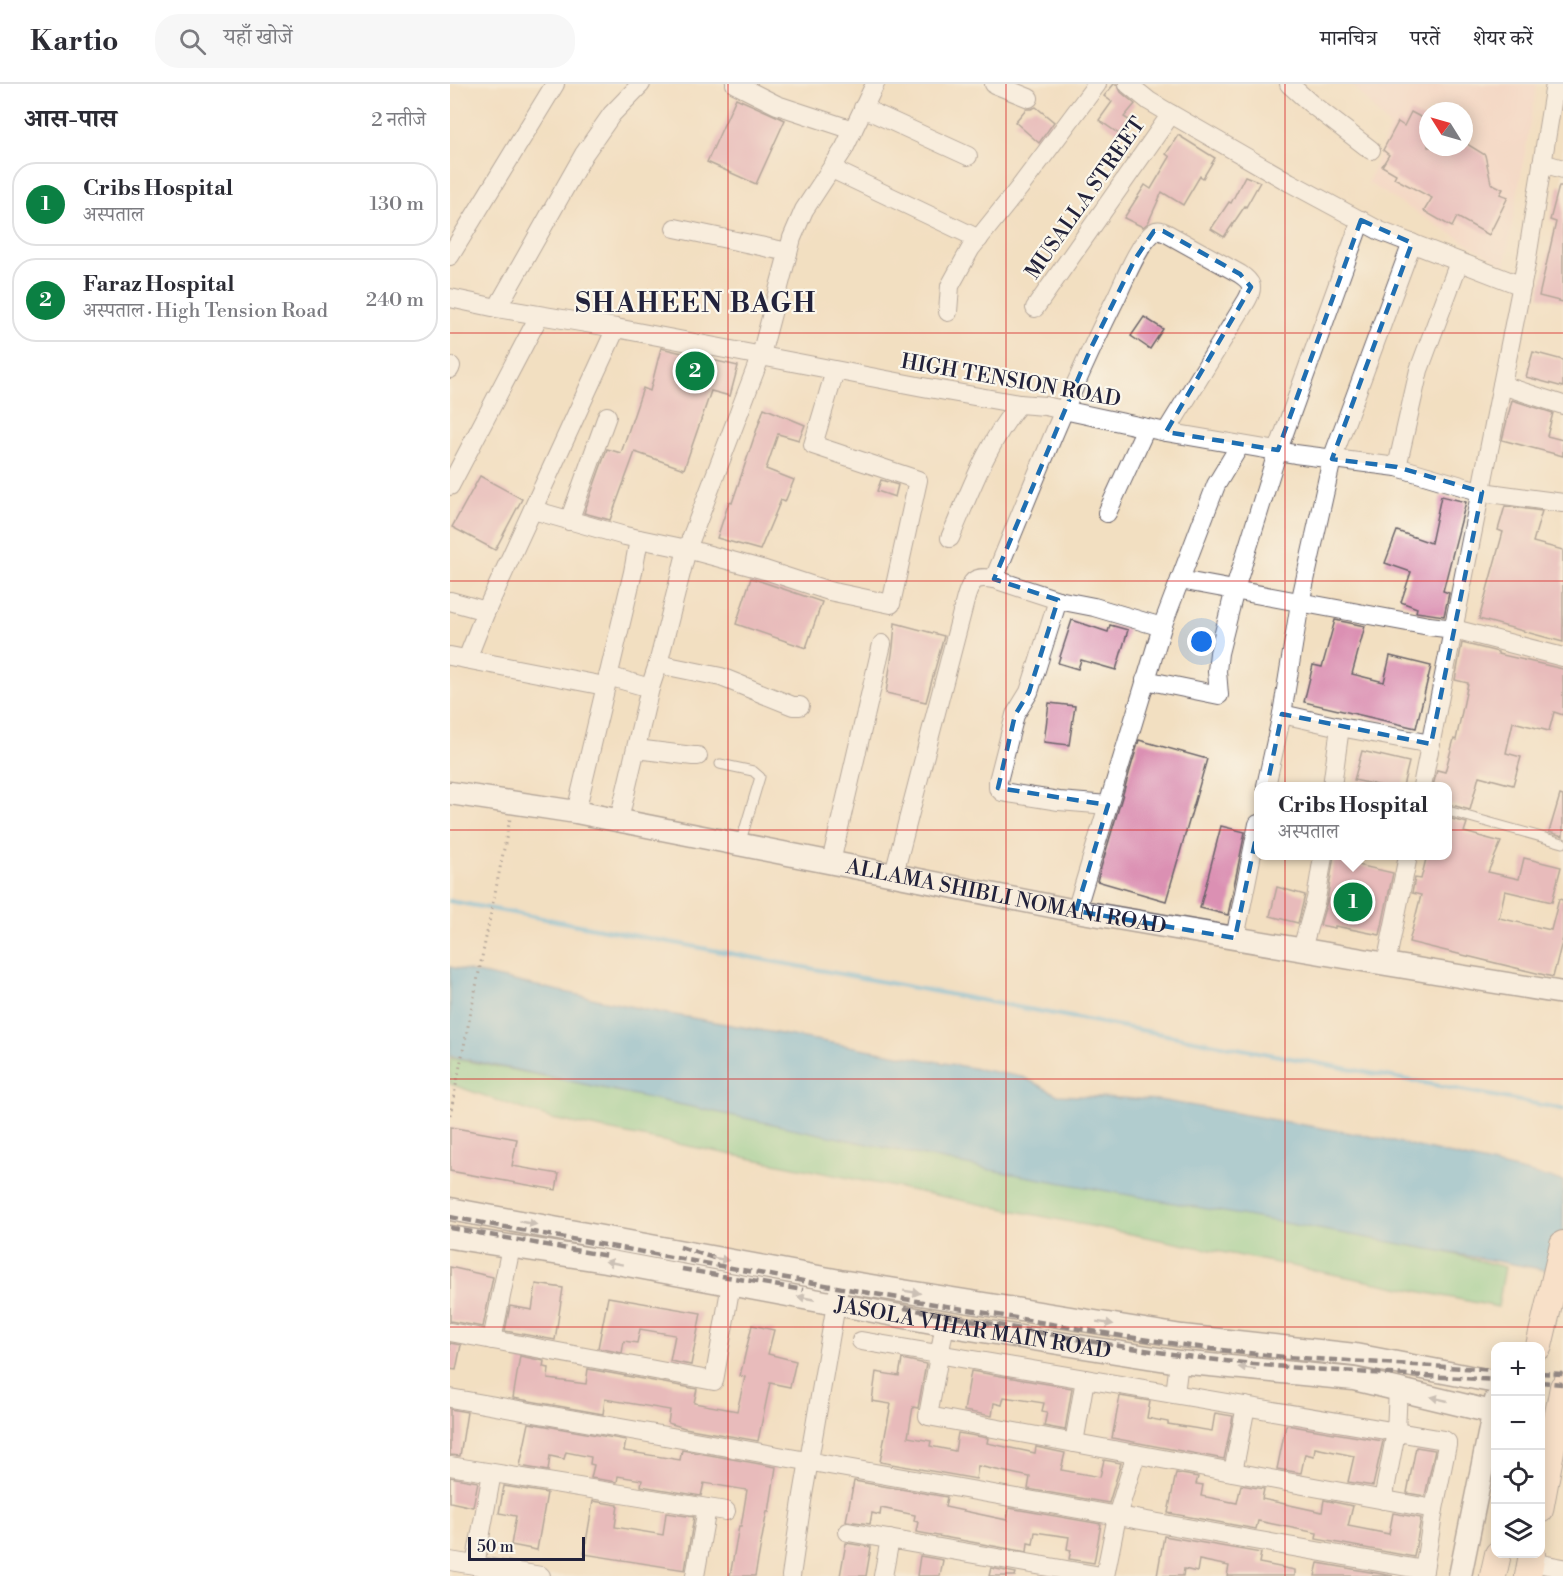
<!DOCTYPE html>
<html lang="hi">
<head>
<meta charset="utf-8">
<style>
	:root { --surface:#fff; --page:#f7f7f7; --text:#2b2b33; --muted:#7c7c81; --line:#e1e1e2; --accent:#0b8043 }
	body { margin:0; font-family:"Libre Bodoni","Noto Serif Devanagari",serif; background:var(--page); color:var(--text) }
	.controls { position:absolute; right:18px; bottom:18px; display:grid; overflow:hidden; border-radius:12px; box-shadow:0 3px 15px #0003 }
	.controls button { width:54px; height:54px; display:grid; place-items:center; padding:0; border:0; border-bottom:2px solid var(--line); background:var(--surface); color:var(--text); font:30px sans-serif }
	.compass { position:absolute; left:969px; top:18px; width:54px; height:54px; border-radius:50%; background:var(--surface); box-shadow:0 3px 15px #0003; rotate:307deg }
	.scale { position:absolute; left:18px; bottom:15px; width:117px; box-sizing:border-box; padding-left:6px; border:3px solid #22223b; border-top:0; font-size:16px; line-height:21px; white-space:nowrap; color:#22223b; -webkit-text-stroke:4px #fbf7ec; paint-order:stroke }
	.you { position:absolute; left:752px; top:558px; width:21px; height:21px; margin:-15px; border:4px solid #fff; border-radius:50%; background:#1a73e8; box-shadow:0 0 0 9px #1a73e833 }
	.badge { display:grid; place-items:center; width:39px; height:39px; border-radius:50%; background:var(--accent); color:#fff; font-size:20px; font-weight:700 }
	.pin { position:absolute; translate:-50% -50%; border:3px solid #fff; box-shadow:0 2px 6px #0006 }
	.popup { position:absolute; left:804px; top:698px; width:198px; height:78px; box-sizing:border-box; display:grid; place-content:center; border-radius:12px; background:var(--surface); filter:drop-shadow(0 2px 4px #0005); font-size:20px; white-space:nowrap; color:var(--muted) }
	.popup b { font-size:22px; color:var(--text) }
	.popup::after { content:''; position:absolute; left:50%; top:100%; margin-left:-12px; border:12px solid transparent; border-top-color:var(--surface) }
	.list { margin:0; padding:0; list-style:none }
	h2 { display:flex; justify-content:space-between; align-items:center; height:78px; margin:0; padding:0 24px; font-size:26px }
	h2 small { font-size:20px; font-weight:400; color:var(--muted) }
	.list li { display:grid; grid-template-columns:39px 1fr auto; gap:18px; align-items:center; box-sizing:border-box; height:84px; margin:0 12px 12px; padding:0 12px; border:2px solid var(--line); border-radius:24px }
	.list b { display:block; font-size:22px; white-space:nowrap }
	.list p { margin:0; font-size:20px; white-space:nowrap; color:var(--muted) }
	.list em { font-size:20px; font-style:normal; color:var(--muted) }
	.icon { flex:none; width:33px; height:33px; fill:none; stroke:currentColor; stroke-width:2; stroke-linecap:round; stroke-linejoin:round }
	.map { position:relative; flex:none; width:1113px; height:1492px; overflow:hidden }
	header { display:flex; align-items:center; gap:36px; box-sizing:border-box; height:84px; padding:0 30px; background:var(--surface); border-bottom:2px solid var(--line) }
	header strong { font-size:28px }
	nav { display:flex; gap:33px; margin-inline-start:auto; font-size:21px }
	.search { width:420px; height:54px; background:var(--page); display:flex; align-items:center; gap:15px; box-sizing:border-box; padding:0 21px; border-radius:24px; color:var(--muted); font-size:22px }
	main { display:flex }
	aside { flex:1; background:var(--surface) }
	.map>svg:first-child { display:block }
	.built { fill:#f7d0ca; fill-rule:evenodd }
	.green { fill:#7fd193; stroke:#507a67; stroke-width:1.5 }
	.water { fill:#62b6de; stroke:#426c8c; stroke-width:1.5 }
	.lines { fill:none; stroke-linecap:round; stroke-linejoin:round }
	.stream { stroke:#62b6de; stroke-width:4.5 }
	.building { fill:#db90b3 }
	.service-casing { stroke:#6b646a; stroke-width:11 }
	.minor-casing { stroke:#6b646a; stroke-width:20 }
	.tertiary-casing { stroke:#6b646a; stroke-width:25 }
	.secondary-casing { stroke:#6b646a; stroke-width:28 }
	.path { stroke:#6b646a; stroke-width:3; stroke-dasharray:1.5 4.5; stroke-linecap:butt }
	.service { stroke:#fff; stroke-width:9 }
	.minor { stroke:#fff; stroke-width:18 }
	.tertiary { stroke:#fff; stroke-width:22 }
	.secondary { stroke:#fee3d1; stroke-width:26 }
	.rail { stroke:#22223b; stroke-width:4.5; stroke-dasharray:9 4.5; stroke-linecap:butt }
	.oneway { fill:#9c9ca7 }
	.marked { fill:none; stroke:#1f6fb2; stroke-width:4.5; stroke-dasharray:12 8; stroke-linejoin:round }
	.grid { fill:none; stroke:#d62828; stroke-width:1.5; stroke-opacity:0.55 }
	.labels { text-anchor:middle; stroke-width:4.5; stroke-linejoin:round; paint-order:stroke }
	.street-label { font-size:21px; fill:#22223b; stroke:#fbf7ec }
	.district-label { font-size:27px; font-weight:bold; letter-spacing:1.5px; fill:#22223b; stroke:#fbf7ec }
</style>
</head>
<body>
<header>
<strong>Kartio</strong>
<div class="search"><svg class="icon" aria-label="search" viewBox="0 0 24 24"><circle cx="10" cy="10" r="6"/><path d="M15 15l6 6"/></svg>यहाँ खोजें</div>
<nav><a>मानचित्र</a><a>परतें</a><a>शेयर करें</a></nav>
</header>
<main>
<aside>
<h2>आस-पास<small>2 नतीजे</small></h2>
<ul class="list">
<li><span class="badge">1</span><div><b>Cribs Hospital</b><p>अस्पताल</p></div><em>130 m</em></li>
<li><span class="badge">2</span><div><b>Faraz Hospital</b><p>अस्पताल · High Tension Road</p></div><em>240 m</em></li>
</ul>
</aside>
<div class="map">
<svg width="1113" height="1492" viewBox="0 0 1113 1492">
	<rect width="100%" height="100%" fill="#fbf7ec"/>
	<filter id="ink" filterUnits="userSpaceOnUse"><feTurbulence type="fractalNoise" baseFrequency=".0167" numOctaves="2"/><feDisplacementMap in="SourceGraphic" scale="12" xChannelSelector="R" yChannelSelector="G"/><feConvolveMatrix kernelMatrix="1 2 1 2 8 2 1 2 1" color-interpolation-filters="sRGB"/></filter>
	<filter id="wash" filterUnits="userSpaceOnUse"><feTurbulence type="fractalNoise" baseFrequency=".008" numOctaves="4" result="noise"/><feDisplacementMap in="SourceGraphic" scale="24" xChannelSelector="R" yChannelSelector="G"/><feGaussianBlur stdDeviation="1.35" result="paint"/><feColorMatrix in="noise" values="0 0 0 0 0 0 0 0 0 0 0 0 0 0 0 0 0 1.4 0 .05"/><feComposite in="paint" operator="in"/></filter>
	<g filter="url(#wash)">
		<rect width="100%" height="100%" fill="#f2dfc1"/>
		<!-- built -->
		<path class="built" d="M 901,0 L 1087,0 L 1055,182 L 918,99 L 940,43 ZM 978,27 L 1014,27 L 1014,63 L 978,63 Z"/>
		<!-- green -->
		<polygon class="green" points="0,974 249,1021 603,1070 1055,1183 1048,1223 102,1035 0,1000"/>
		<!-- water -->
		<polygon class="water" points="0,883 197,926 573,993 608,1011 709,1016 930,1054 1113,1097 1113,1189 541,1086 0,972"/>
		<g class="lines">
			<!-- stream -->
			<polyline class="stream" points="0,817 1113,1025"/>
		</g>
		<g id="blocks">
			<!-- building -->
			<g class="building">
				<polygon points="664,0 667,0 671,8 685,20 674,33 682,38 672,52 649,36 662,18 654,12"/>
				<polygon points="286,14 335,36 306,100 257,78"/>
				<polygon points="586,23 604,38 589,59 565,38 576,25 581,25"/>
				<polygon points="961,28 978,37 978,63 1014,63 1014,58 1035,71 1041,99 1053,105 1050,110 1058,113 1039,151 1007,133 1002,143 974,127 982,114 944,94 946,90 932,82 939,71 933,66 948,38 954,42"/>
				<polygon points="728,51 765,74 753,94 750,92 733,121 712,108 698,139 693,143 674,134 695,101 701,105 720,73 716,70"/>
				<polygon points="795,92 810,98 796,123 795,122 774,153 761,145 779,118 781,119"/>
				<polygon points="1109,102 1113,102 1113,218 1089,212 1106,138 1100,136"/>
				<polygon points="694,233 713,245 700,265 681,252"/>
				<polygon points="211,264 288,282 280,312 261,307 234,385 185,368 160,436 134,429 157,365 171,369 193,304 200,307"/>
				<polygon points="1083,268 1113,276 1113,303 1076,293"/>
				<polygon points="1062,316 1103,329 1097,352 1113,356 1113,372 1052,356"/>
				<polygon points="314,324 355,341 349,356 328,350 316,385 344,396 335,418 331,416 310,466 267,454 279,418 282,419"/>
				<polygon points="30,392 72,415 45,466 2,443"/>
				<polygon points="431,396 448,401 445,413 427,407"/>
				<polygon points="991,412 1016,418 993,507 999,509 994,532 966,528 967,524 951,518 961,488 935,479 947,447 981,459"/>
				<polygon points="1055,422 1092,427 1083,458 1113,466 1113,558 1029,535 1053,448 1048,446"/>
				<polygon points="301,494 372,518 356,564 286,540"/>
				<polygon points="622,536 658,548 660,541 678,546 666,586 631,576 628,585 608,579"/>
				<polygon points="885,536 915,542 902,590 934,598 940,572 981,582 966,644 854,618 863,581 872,583"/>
				<polygon points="445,539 494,552 476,618 436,609 443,563"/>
				<polygon points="1012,559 1048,568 1048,570 1113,585 1113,631 1104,628 1099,647 1063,638 1056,669 1071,673 1063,701 1029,692 1020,726 998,720 998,702 983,702 987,686 995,688 1004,655 1006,656 1018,599 1005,596"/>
				<polygon points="599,619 625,622 619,661 594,658"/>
				<polygon points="689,656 757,675 716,817 647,797"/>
				<polygon points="912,667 959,678 953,702 932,702 904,696"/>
				<polygon points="1110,711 1113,712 1113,752 1099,748"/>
				<polygon points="998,734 1017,739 1014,748 1051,758 1038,788 1069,795 1074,774 1111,783 1102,818 1055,807 1049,834 1101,846 1109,815 1113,816 1113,854 1103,893 959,858 971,811 962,809 965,794 971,795 977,771 998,771"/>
				<polygon points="771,742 795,748 778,831 750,824"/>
				<polygon points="884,771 900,771 899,779 943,789 930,851 885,842 885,844 870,841 877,817"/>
				<polygon points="827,803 855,811 848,839 820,832"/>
				<polygon points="0,1043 67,1055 62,1082 109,1090 106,1106 0,1087"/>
				<polygon points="0,1183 43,1193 33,1243 0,1237"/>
				<polygon points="86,1200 113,1204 105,1256 55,1247 60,1222 82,1226"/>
				<polygon points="158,1213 251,1229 241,1281 220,1277 225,1251 190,1245 187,1259 174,1257 172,1269 148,1264"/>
				<polygon points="302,1241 324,1246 318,1270 346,1277 340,1303 320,1299 308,1357 235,1344 218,1339 220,1326 155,1315 153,1330 63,1314 70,1272 94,1277 93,1283 99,1284 98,1295 136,1300 138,1285 247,1305 244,1319 287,1327 295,1293 290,1292"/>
				<polygon points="0,1259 11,1261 6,1286 0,1285"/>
				<polygon points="452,1275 476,1280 468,1324 463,1323 458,1353 481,1357 480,1362 505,1367 508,1349 538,1354 537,1359 585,1369 586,1363 615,1369 611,1386 650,1393 654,1376 671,1379 659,1419 578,1405 580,1393 528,1382 526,1395 430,1378 441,1320 422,1317 426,1288 449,1292"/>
				<polygon points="521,1287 622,1304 615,1346 594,1342 597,1328 592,1327 594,1319 554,1313 552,1321 544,1319 542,1332 514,1327"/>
				<polygon points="670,1312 700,1317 697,1334 718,1338 718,1340 762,1347 765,1329 783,1332 774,1375 662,1354"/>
				<polygon points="0,1325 17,1328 10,1372 0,1371"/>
				<polygon points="79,1339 176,1356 174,1367 230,1376 232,1366 326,1383 319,1428 317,1427 305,1492 280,1492 289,1442 291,1442 297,1406 254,1399 251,1412 191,1402 192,1396 168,1392 167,1398 141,1394 144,1381 140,1380 141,1373 116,1368 114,1375 100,1372 98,1387 70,1382"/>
				<polygon points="836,1341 933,1357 923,1402 898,1398 904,1372 865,1364 864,1372 855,1370 851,1389 827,1385"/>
				<polygon points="966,1363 985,1366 975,1412 957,1409"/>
				<polygon points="726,1389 748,1393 746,1400 753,1401 751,1412 787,1419 791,1401 814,1405 812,1415 872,1428 874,1416 903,1422 898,1442 939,1450 943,1429 971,1434 964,1473 866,1455 867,1449 808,1437 806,1445 718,1429"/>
				<polygon points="0,1393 28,1398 23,1423 0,1418"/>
				<polygon points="404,1397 497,1413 495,1423 557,1436 559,1424 651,1440 644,1479 619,1475 621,1466 617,1465 619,1453 585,1448 583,1460 578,1459 577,1468 466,1448 468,1438 464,1437 465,1431 431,1424 430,1431 422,1429 420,1440 396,1437"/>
				<polygon points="54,1402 97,1409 87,1466 61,1461 66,1432 49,1429"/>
				<polygon points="143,1417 168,1421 165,1443 213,1451 216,1429 244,1433 235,1486 134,1470"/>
				<polygon points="714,1452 811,1469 809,1479 845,1486 845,1492 777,1492 779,1482 749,1476 747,1488 734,1485 733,1492 707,1492"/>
				<polygon points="396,1459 421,1463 416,1492 390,1492"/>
				<polygon points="470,1472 493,1476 490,1492 467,1492"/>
				<polygon points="868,1479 943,1492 865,1492"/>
				<polygon points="541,1484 566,1489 565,1492 539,1492"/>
			</g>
		</g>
	</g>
	<g filter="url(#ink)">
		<use href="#blocks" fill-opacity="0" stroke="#6b646a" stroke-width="1.5"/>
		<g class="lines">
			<!-- service casing -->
			<g class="service-casing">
				<g id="service">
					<polyline points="270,680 303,687 310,693 290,760"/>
					<polyline points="998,727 1113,759"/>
				</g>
			</g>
			<!-- minor casing -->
			<g class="minor-casing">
				<g id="minor">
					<polyline points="285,0 327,21 403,46"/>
					<polyline points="544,0 579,14"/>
					<polyline points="678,0 699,17 721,30 839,98 930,147 1072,202"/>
					<polyline points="839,0 860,19 921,66"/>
					<polyline points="413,24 518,72"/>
					<polyline points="1092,79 1113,85"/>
					<polyline points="382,85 529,155"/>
					<polyline points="225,144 338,168"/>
					<polyline points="0,172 105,0"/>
					<polyline points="0,214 47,224 166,244 473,303 569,320 595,322 716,348 845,370 947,383 1032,408 1113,419"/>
					<polyline points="47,224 134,70 162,30 191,0"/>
					<polyline points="585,224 721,30"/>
					<polyline points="498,228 500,202 521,164 570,103 647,0"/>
					<polyline points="0,285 1,282"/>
					<polyline points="1052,301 1113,321"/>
					<polyline points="947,383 969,286 1009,178"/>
					<polyline points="0,402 89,232"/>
					<polyline points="83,426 175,452 237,465 315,486 379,507 441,520 468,396 363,361 385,287"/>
					<polyline points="657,429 696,344"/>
					<polyline points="119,437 157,332"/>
					<path d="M 500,454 C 520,408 537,359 569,320"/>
					<path d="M 544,495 C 583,400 621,304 667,212 C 675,195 689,159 704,148 C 708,145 712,147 716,149 L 790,190 C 802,198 804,203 797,216 L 716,348"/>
					<polyline points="730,496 979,542 1004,545 1113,573"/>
					<polyline points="608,516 579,608 565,631 548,697 548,704 552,708 609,717 658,721"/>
					<polyline points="0,517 36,527"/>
					<polyline points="0,572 155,602"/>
					<polyline points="17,575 36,527 166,244"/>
					<polyline points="208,580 271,593 343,622 350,622"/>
					<polyline points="158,592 200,604 208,580 237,465 311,271 342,154 354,126 394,65 425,0"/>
					<polyline points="695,596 769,611 767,587 769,569 785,505 828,366 911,136"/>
					<polyline points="832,630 890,643 981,660"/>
					<polyline points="186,665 243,672 248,672"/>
					<polyline points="816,702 832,630 850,519 882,375 962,159"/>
					<polyline points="882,702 890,643"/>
					<polyline points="972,702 1076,180 1105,0"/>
					<polyline points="126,728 183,488 189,455"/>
					<polyline points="169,736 200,604"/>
					<polyline points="381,778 432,560"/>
					<path d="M 444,790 L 516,513 C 522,495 525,492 544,495 L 608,516 L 644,523 L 712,543"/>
					<polyline points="626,827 712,543 766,401 790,361"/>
					<polyline points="785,854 808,740"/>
					<polyline points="852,865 866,815 873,772"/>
					<polyline points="936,880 958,772"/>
					<polyline points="495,1240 478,1332 984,1425"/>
					<polyline points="0,1248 264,1297 281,1200"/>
					<polyline points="42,1256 61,1163"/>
					<polyline points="411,1257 994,1356 997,1358 997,1361 984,1425 973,1492"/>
					<polyline points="725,1310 729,1278"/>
					<polyline points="0,1314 974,1486"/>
					<polyline points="624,1359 635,1295"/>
					<polyline points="0,1382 276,1427"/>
					<polyline points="783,1388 796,1322"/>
					<polyline points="933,1416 946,1348 948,1305"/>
					<polyline points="398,1448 651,1492"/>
					<polyline points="0,1477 91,1492"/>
					<polyline points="1081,1478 1113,1484"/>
					<polyline points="25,1481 42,1389"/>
					<polyline points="245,1492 257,1424"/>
					<polyline points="341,1492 352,1417 390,1197"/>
					<polyline points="433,1492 440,1455"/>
					<polyline points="655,1492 667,1432 686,1370"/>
				</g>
			</g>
			<!-- tertiary casing -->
			<g class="tertiary-casing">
				<g id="tertiary">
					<path id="s1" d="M 0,709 L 126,728 L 626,827 L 936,880 L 1113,909"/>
					<polyline points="0,1125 390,1197 732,1252 905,1271 1046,1298"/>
					<path id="s2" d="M 0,1153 L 156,1177 L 514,1244 L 729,1278 L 904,1295 L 1046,1329"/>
					<polyline points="1010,1492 1046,1316"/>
				</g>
			</g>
			<!-- secondary casing -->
			<g class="secondary-casing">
				<g id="secondary">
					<polyline points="1089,1262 1113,1160"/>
					<polyline points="1090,1426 1113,1303"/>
					<polyline points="1043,1492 1048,1470"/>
					<polyline points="1078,1492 1082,1470"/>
				</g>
			</g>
			<!-- path -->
			<polyline class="path" points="0,1031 60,735"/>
			<!-- service -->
			<use href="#service" class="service"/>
			<!-- minor -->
			<use href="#minor" class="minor"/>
			<!-- tertiary -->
			<use href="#tertiary" class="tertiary"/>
			<!-- secondary -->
			<use href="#secondary" class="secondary"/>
			<!-- rail -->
			<g class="rail">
				<polyline points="0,1133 425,1210 678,1253 762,1265 834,1273 1046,1286"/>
				<polyline points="0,1144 158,1172"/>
				<polyline points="230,1163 264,1174"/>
				<polyline points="232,1185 353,1206"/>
				<path d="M 454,1224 C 555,1242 657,1262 759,1275 C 854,1287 950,1290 1046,1296"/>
				<polyline points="1090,1289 1113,1290"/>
				<polyline points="1090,1298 1113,1300"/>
			</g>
		</g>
		<!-- one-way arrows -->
		<defs><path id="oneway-solid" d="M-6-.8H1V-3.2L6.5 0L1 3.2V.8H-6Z" transform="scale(1.5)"/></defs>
		<g class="oneway">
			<use href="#oneway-solid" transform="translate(78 1139) rotate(10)"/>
			<use href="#oneway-solid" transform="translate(270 1175) rotate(10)"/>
			<use href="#oneway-solid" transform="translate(164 1179) rotate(-170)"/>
			<use href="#oneway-solid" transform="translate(462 1208) rotate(9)"/>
			<use href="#oneway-solid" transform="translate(356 1214) rotate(-169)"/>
			<use href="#oneway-solid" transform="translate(655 1239) rotate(9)"/>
			<use href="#oneway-solid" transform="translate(797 1284) rotate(-174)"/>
			<use href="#oneway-solid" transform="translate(989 1315) rotate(-167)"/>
		</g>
	</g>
	<!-- marked area -->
	<path d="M0 0H1113V1492H0ZM 911,136 L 962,159 L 882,375 L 947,383 L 1032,408 L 981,660 L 832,630 L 785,854 L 626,827 L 658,721 L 548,704 L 565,631 L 579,608 L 608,516 L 544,495 L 641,264 L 685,175 L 704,147 L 713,147 L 790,190 L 801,203 L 716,348 L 828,366 Z" fill="#f2dfc1" fill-opacity=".55" fill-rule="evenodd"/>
	<path class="marked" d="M 911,136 L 962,159 L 882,375 L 947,383 L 1032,408 L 981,660 L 832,630 L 785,854 L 626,827 L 658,721 L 548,704 L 565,631 L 579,608 L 608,516 L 544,495 L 641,264 L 685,175 L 704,147 L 713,147 L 790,190 L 801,203 L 716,348 L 828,366 Z"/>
	<!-- grid -->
	<path class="grid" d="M 278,0 L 278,1492M 556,0 L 556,1492M 835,0 L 835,1492M 0,249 L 1113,249M 0,497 L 1113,497M 0,746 L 1113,746M 0,995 L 1113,995M 0,1243 L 1113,1243"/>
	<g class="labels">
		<!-- street labels -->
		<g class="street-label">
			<text transform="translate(635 114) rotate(-55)" y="7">MUSALLA STREET</text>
			<text transform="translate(561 296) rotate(10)" y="7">HIGH TENSION ROAD</text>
			<text dy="7" stroke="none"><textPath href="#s1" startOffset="566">ALLAMA SHIBLI NOMANI ROAD</textPath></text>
			<text dy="7" stroke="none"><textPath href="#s2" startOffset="531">JASOLA VIHAR MAIN ROAD</textPath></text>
		</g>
		<!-- district labels -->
		<g class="district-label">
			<text x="246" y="228">SHAHEEN BAGH</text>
		</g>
	</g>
</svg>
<div class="controls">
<button>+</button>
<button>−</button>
<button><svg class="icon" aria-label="locate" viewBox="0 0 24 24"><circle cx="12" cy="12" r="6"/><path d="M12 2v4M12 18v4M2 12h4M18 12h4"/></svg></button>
<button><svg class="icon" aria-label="layers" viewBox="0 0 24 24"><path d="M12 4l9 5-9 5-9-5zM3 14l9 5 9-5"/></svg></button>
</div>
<svg class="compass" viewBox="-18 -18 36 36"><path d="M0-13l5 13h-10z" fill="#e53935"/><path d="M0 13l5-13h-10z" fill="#7c7c81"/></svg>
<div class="scale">50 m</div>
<div class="you"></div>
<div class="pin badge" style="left:903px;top:818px">1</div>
<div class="popup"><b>Cribs Hospital</b>अस्पताल</div>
<div class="pin badge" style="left:245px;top:287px">2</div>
</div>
</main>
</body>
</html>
